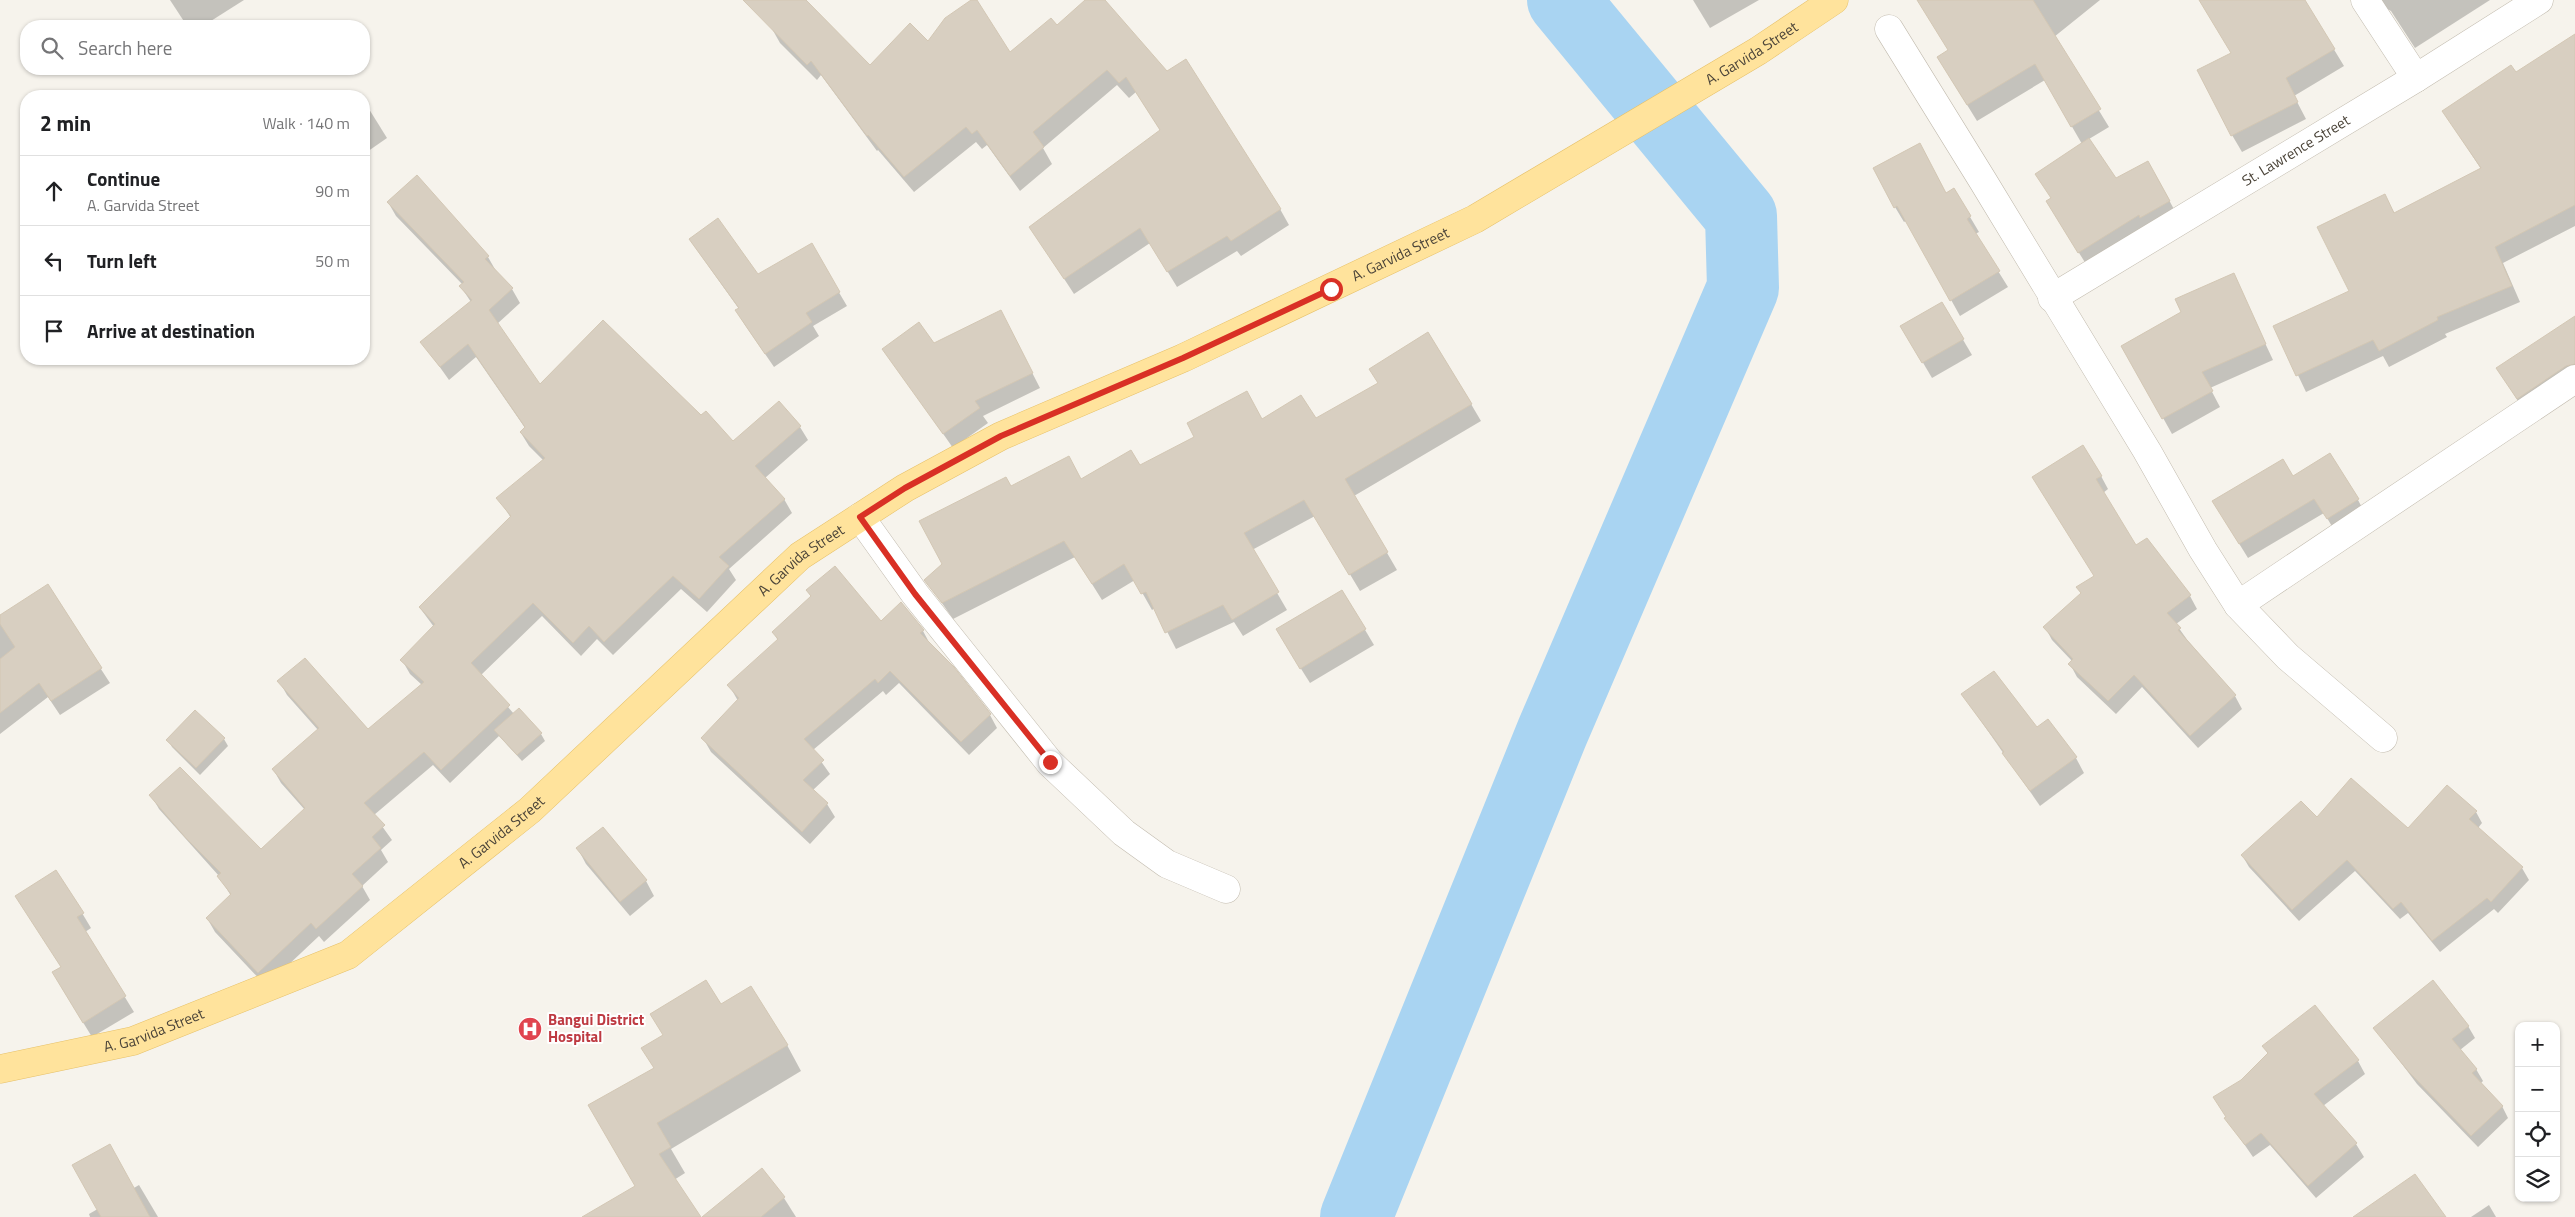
<!DOCTYPE html>
<html lang="en">
<head>
<meta charset="utf-8">
<style>
	:root { --surface:#fff; --page:#f6f6f6; --text:#202124; --muted:#757577; --line:#e0e0e0 }
	body { margin:0; font-family:"Titillium Web",sans-serif; background:var(--page); color:var(--text) }
	.controls { position:absolute; right:15px; bottom:15px; display:grid; overflow:hidden; border-radius:10px; box-shadow:0 1px 4px #0004 }
	.controls button { width:45px; height:45px; display:grid; place-items:center; padding:0; border:0; border-bottom:1px solid var(--line); background:var(--surface); color:var(--text); font:25px sans-serif }
	.stop { position:absolute; width:15px; height:15px; margin:-11px; border:4px solid #d93025; border-radius:50%; background:#fff }
	.stop.end { background:#d93025; border-color:#fff; box-shadow:0 1px 5px #0008 }
	.list { margin:0; padding:0; list-style:none }
	h2 { display:flex; justify-content:space-between; align-items:center; height:65px; margin:0; padding:0 20px; font-size:21px }
	h2 small { font-size:16px; font-weight:400; color:var(--muted) }
	.list li { display:grid; grid-template-columns:32px 1fr auto; gap:15px; align-items:center; box-sizing:border-box; height:70px; padding:0 20px; border-top:1px solid var(--line) }
	.list b { display:block; font-size:19px; white-space:nowrap }
	.list p { margin:0; font-size:16px; white-space:nowrap; color:var(--muted) }
	.list em { font-size:16px; font-style:normal; color:var(--muted) }
	.icon { flex:none; width:28px; height:28px; fill:none; stroke:currentColor; stroke-width:2; stroke-linecap:round; stroke-linejoin:round }
	.map { position:relative; flex:none; width:2575px; height:1217px; overflow:hidden }
	.search { position:absolute; background:var(--surface); box-shadow:0 1px 4px #0004; left:20px; top:20px; width:350px; height:55px; display:flex; align-items:center; gap:12px; box-sizing:border-box; padding:0 18px; border-radius:20px; color:var(--muted); font-size:19px }
	.panel { position:absolute; background:var(--surface); box-shadow:0 1px 4px #0004; left:20px; top:90px; width:350px; height:275px; border-radius:20px }
	.map>svg:first-child { display:block }
	.shadow { fill:#0003 }
	.lines { fill:none; stroke-linecap:round; stroke-linejoin:round }
	.river { stroke:#a9d4f2; stroke-width:72 }
	.building { fill:#d8cfc1; stroke:#d3c7b4 }
	.minor-casing { stroke:#c2bbae; stroke-width:29 }
	.major-casing { stroke:#e6c16a; stroke-width:29 }
	.minor { stroke:#fff; stroke-width:28 }
	.major { stroke:#ffe39c; stroke-width:28 }
	.route { stroke:#d93025; stroke-width:6 }
	.labels { text-anchor:middle; stroke-width:4; stroke-linejoin:round; paint-order:stroke }
	.street-label { font-size:15px; fill:#4b4439; stroke:#fff }
	.health-label { font-size:15px; font-weight:bold; fill:#be3a42; stroke:#fff; text-anchor:start }
</style>
</head>
<body>
<div class="map">
<svg width="2575" height="1217" viewBox="0 0 2575 1217">
	<rect width="100%" height="100%" fill="#f6f3ec"/>
	<!-- shadow -->
	<g class="shadow">
		<polygon points="170,0 244,0 203,26 187,26"/>
		<polygon points="799,0 804,0 870,67 928,43 974,0 1010,54 1056,27 1087,0 1104,0 1280,209 1289,225 1241,256 1237,251 1177,287 1150,243 1074,294 1031,228 1161,131 1136,92 1129,98 1117,85 1043,148 1052,164 1020,191 987,145 982,149 976,142 914,192 878,150 877,151 821,75 817,80 780,43 771,27"/>
		<polygon points="1693,0 1759,0 1710,28"/>
		<polygon points="1918,0 2100,0 2054,37 2109,127 2089,139 2116,180 2155,174 2176,213 2086,264 2054,213 2052,199 2082,144 2045,80 1977,121 1948,74 1950,51"/>
		<polygon points="2200,0 2304,0 2344,66 2294,96 2306,119 2242,152 2232,135 2233,54"/>
		<polygon points="2377,0 2490,0 2415,48 2391,11 2380,5"/>
		<polygon points="2575,35 2575,226 2503,263 2520,302 2445,334 2447,337 2389,367 2383,356 2306,392 2275,327 2351,291 2384,195 2395,214 2481,169 2444,112 2516,74"/>
		<polygon points="358,92 360,96 352,96"/>
		<polygon points="364,101 387,138 364,154"/>
		<polygon points="1928,160 1946,194 1954,190 1979,232 1975,234 2008,287 1960,316 1907,220 1904,222 1895,207"/>
		<polygon points="417,177 488,257 496,271 512,289 520,303 497,324 540,386 701,417 733,443 800,427 808,440 765,478 784,499 792,513 729,569 736,580 707,612 681,589 613,655 597,639 581,656 542,616 481,675 514,714 541,734 545,741 522,761 499,736 450,783 433,765 374,815 392,840 381,850 388,862 362,886 370,900 324,942 319,936 266,986 215,932 207,918 231,896 219,876 159,809 151,795 261,851 305,810 281,783 273,769 318,730 287,695 279,681 368,731 422,685 410,674 402,660 434,627 420,608 511,518 498,498 544,461 529,446 521,433 525,428 476,357 449,380 422,342 471,302 461,287 463,285 396,216 388,202"/>
		<polygon points="690,240 758,275 811,245 847,306 813,326 819,336 774,367 745,325 737,311 739,309"/>
		<polygon points="2233,275 2273,360 2210,388 2220,407 2172,434 2123,346 2183,313"/>
		<polygon points="1942,304 1972,355 1932,378 1902,327"/>
		<polygon points="1001,312 1040,388 983,416 988,423 953,448 884,349 933,345"/>
		<polygon points="2575,317 2575,391 2530,421 2498,368"/>
		<polygon points="1471,404 1481,421 1354,496 1397,570 1360,591 1315,516 1252,550 1287,610 1243,636 1234,622 1176,649 1155,608 1152,610 1135,580 1102,600 1075,557 953,619 926,580 943,565 1010,488 1081,481 1139,467 1262,420 1315,419"/>
		<polygon points="2101,476 2108,489 2103,493 2136,547 2147,539 2190,596 2197,609 2176,624 2188,641 2235,696 2242,709 2198,748 2142,687 2116,714 2077,677 2070,664 2072,661 2052,640 2045,627 2082,594 2096,577 2042,490"/>
		<polygon points="2293,478 2358,500 2366,515 2336,533 2324,513 2248,558 2222,516"/>
		<polygon points="47,586 110,683 60,715 48,697 0,734 0,617"/>
		<polygon points="807,590 881,623 923,631 930,644 990,715 997,728 969,755 899,683 886,695 883,691 813,750 830,774 812,791 827,804 835,817 810,844 711,752 703,738 738,701 729,685 778,641 774,633 812,598"/>
		<polygon points="1342,591 1374,645 1310,683 1286,645"/>
		<polygon points="1963,695 2036,729 2076,758 2084,773 2040,806"/>
		<polygon points="224,739 228,746 200,775 172,747 168,740"/>
		<polygon points="2476,812 2482,823 2478,828 2522,868 2529,880 2498,913 2494,909 2440,952 2408,913 2400,919 2355,871 2299,921 2249,867 2242,855 2317,819 2408,830"/>
		<polygon points="603,829 646,881 654,896 630,916 586,864 578,849"/>
		<polygon points="17,896 82,913 91,928 85,932 134,1012 92,1037 62,988 62,967"/>
		<polygon points="721,1005 787,1045 801,1071 671,1149 685,1173 674,1180 699,1217 584,1217 637,1187 655,1069"/>
		<polygon points="2468,1026 2475,1038 2460,1050 2476,1069 2483,1081 2480,1084 2502,1106 2508,1118 2478,1147 2417,1084 2375,1028"/>
		<polygon points="2264,1046 2358,1061 2365,1074 2323,1106 2356,1144 2364,1157 2316,1198 2270,1145 2253,1157 2226,1118 2241,1081 2268,1054"/>
		<polygon points="139,1185 158,1217 90,1217 89,1214"/>
		<polygon points="784,1198 796,1217 704,1217"/>
		<polygon points="2489,1205 2496,1217 2471,1217"/>
	</g>
	<g class="lines">
		<!-- river -->
		<polyline class="river" points="1356,1217 1552,733 1743,288 1741,216 1563,0"/>
	</g>
	<!-- building -->
	<g class="building">
		<polygon points="743,0 806,0 870,65 910,23 928,41 945,18 971,0 977,0 1010,52 1051,18 1057,25 1085,0 1105,0 1167,71 1186,59 1281,209 1231,241 1227,236 1167,272 1140,228 1064,279 1029,227 1160,130 1126,77 1119,83 1107,70 1033,132 1044,147 1010,176 977,130 972,134 966,127 904,177 868,135 867,136 811,61 807,65"/>
		<polygon points="1917,0 2033,0 2101,109 2071,127 2035,64 1967,105 1937,57 1948,50"/>
		<polygon points="2199,0 2305,0 2335,49 2286,78 2298,102 2231,136 2197,70 2231,53"/>
		<polygon points="2575,34 2575,205 2495,247 2512,286 2437,317 2438,320 2379,351 2373,340 2296,376 2273,326 2349,291 2317,227 2385,194 2394,213 2481,168 2442,111 2511,65 2516,72"/>
		<polygon points="2089,138 2116,178 2148,161 2170,201 2140,218 2139,215 2078,253 2046,201 2051,198 2035,174"/>
		<polygon points="1920,143 1946,193 1954,188 1971,216 1967,219 2000,271 1950,301 1897,206 1894,208 1873,168"/>
		<polygon points="417,175 489,256 485,259 513,288 489,310 540,384 603,320 701,415 706,411 733,441 779,401 801,426 755,466 785,499 719,557 729,566 699,599 673,576 604,642 589,626 573,643 533,603 471,663 510,705 441,770 424,752 364,803 385,825 372,837 381,848 352,874 363,886 316,929 311,923 258,973 206,918 231,894 217,876 221,873 185,837 149,795 180,767 261,849 305,808 272,769 319,728 277,681 305,658 368,729 424,682 400,660 435,624 419,607 511,516 496,498 545,458 520,432 525,427 468,344 440,367 420,342 472,300 459,286 464,282 387,202"/>
		<polygon points="718,218 758,274 812,243 840,292 806,313 812,322 765,354 735,310 739,308 689,239"/>
		<polygon points="2234,273 2266,344 2202,372 2213,391 2162,419 2121,346 2181,312 2175,299"/>
		<polygon points="1942,302 1964,339 1922,363 1900,326"/>
		<polygon points="1001,310 1033,373 975,401 980,408 943,434 882,349 919,322 934,343"/>
		<polygon points="2575,316 2575,364 2566,366 2517,399 2496,368"/>
		<polygon points="1428,332 1472,404 1345,479 1388,552 1349,575 1304,500 1244,533 1279,592 1232,620 1223,605 1165,633 1146,592 1141,594 1124,564 1092,584 1064,541 942,603 924,580 942,564 919,521 1006,477 1011,486 1069,456 1081,479 1131,450 1140,465 1194,437 1187,423 1247,391 1262,419 1301,395 1316,418 1378,383 1369,369"/>
		<polygon points="2083,445 2102,476 2096,479 2136,545 2147,538 2191,595 2167,613 2181,628 2178,630 2236,695 2190,736 2134,675 2108,701 2068,664 2073,659 2043,627 2081,593 2076,587 2094,576 2032,477"/>
		<polygon points="2330,453 2359,499 2327,519 2314,499 2239,544 2212,501 2283,459 2293,476"/>
		<polygon points="835,566 881,621 901,602 924,630 920,633 954,667 991,714 961,742 890,671 878,683 875,679 804,739 824,760 803,780 828,803 802,832 701,738 739,698 727,685 778,639 772,632 811,596 806,590"/>
		<polygon points="48,584 102,668 51,701 39,683 0,713 0,659 15,647 0,624 0,615"/>
		<polygon points="1342,590 1366,629 1300,669 1276,629"/>
		<polygon points="1994,671 2037,727 2048,719 2077,757 2030,791 2002,753 2004,752 1961,694"/>
		<polygon points="519,708 542,733 517,755 494,730"/>
		<polygon points="195,710 225,738 196,768 166,740"/>
		<polygon points="2351,778 2408,828 2447,785 2477,811 2469,819 2523,867 2491,902 2487,898 2432,941 2401,902 2393,909 2347,860 2292,910 2241,855 2301,801 2317,817"/>
		<polygon points="603,827 647,880 620,902 576,848"/>
		<polygon points="56,870 84,913 77,917 126,996 83,1023 52,972 61,967 15,896"/>
		<polygon points="706,980 721,1004 751,986 788,1045 657,1123 671,1147 659,1154 701,1217 582,1217 635,1186 588,1105 654,1068 641,1048 663,1035 650,1014"/>
		<polygon points="2433,980 2469,1026 2452,1039 2477,1069 2472,1073 2503,1106 2471,1136 2408,1071 2373,1028"/>
		<polygon points="2315,1005 2359,1060 2314,1094 2357,1143 2308,1186 2261,1133 2245,1145 2224,1118 2226,1117 2213,1097 2241,1080 2268,1053 2262,1046"/>
		<polygon points="110,1144 150,1217 101,1217 72,1165"/>
		<polygon points="762,1168 785,1197 761,1217 702,1217"/>
		<polygon points="2415,1174 2446,1217 2353,1217"/>
	</g>
	<g class="lines">
		<!-- minor casing -->
		<g class="minor-casing">
			<g id="minor">
				<polyline points="2365,0 2416,78"/>
				<polyline points="1889,29 1983,181 2147,451 2203,550 2238,605 2288,657 2383,738"/>
				<path id="s1" d="M 2052,298 L 2416,78 L 2539,0"/>
				<polyline points="860,517 915,594 1050,763 1124,833 1167,864 1226,889"/>
				<polyline points="2238,605 2575,379"/>
			</g>
		</g>
		<!-- major casing -->
		<g class="major-casing">
			<g id="major">
				<path id="s2" d="M 0,1069 L 133,1041 L 348,955 L 530,810 L 800,556 L 905,488 L 1001,436 L 1183,358 L 1475,219 L 1758,51 L 1834,0"/>
			</g>
		</g>
		<!-- minor -->
		<use href="#minor" class="minor"/>
		<!-- major -->
		<use href="#major" class="major"/>
	</g>
	<g class="lines">
		<!-- route -->
		<polyline class="route" points="1050,762 915,594 860,517 905,488 1001,436 1183,358 1331,289"/>
	</g>
	<!-- icons -->
	<defs>
		<g id="hospital-disc" transform="scale(1.25)"><circle r="9.5" fill="#e0444e" stroke="#fff"/><path d="M-5-5h3v3.5h4V-5h3V5h-3V1.5h-4V5h-3Z" fill="#fff"/></g>
	</defs>
	<g fill-rule="evenodd">
		<use href="#hospital-disc" x="530" y="1029"/>
	</g>
	<g class="labels">
		<!-- street labels -->
		<g class="street-label">
			<text dy="5" stroke="none"><textPath href="#s2" startOffset="2049">A. Garvida Street</textPath></text>
			<text dy="5" stroke="none"><textPath href="#s1" startOffset="285">St. Lawrence Street</textPath></text>
			<text dy="5" stroke="none"><textPath href="#s2" startOffset="1644">A. Garvida Street</textPath></text>
			<text dy="5" stroke="none"><textPath href="#s2" startOffset="969">A. Garvida Street</textPath></text>
			<text dy="5" stroke="none"><textPath href="#s2" startOffset="564">A. Garvida Street</textPath></text>
			<text dy="5" stroke="none"><textPath href="#s2" startOffset="159">A. Garvida Street</textPath></text>
		</g>
		<!-- health labels -->
		<g class="health-label">
			<text x="548" y="1025">Bangui District<tspan x="548" dy="17">Hospital</tspan></text>
		</g>
	</g>
</svg>
<div class="controls">
<button>+</button>
<button>−</button>
<button><svg class="icon" aria-label="locate" viewBox="0 0 24 24"><circle cx="12" cy="12" r="6"/><path d="M12 2v4M12 18v4M2 12h4M18 12h4"/></svg></button>
<button><svg class="icon" aria-label="layers" viewBox="0 0 24 24"><path d="M12 4l9 5-9 5-9-5zM3 14l9 5 9-5"/></svg></button>
</div>
<div class="stop" style="left:1331px;top:289px"></div>
<div class="stop end" style="left:1050px;top:762px"></div>
<div class="search"><svg class="icon" aria-label="search" viewBox="0 0 24 24"><circle cx="10" cy="10" r="6"/><path d="M15 15l6 6"/></svg>Search here</div>
<section class="panel">
<h2>2 min<small>Walk · 140 m</small></h2>
<ul class="list">
<li><svg class="icon" aria-label="ahead" viewBox="0 0 24 24"><path d="M12 20V5M6 11l6-6 6 6"/></svg><div><b>Continue</b><p>A. Garvida Street</p></div><em>90 m</em></li>
<li><svg class="icon" aria-label="left" viewBox="0 0 24 24"><path d="M17 20v-9H6M10 6l-5 5 5 5"/></svg><div><b>Turn left</b></div><em>50 m</em></li>
<li><svg class="icon" aria-label="arrive" viewBox="0 0 24 24"><path d="M6 21V4h12l-3 4 3 4H6"/></svg><div><b>Arrive at destination</b></div></li>
</ul>
</section>
</div>
</body>
</html>
